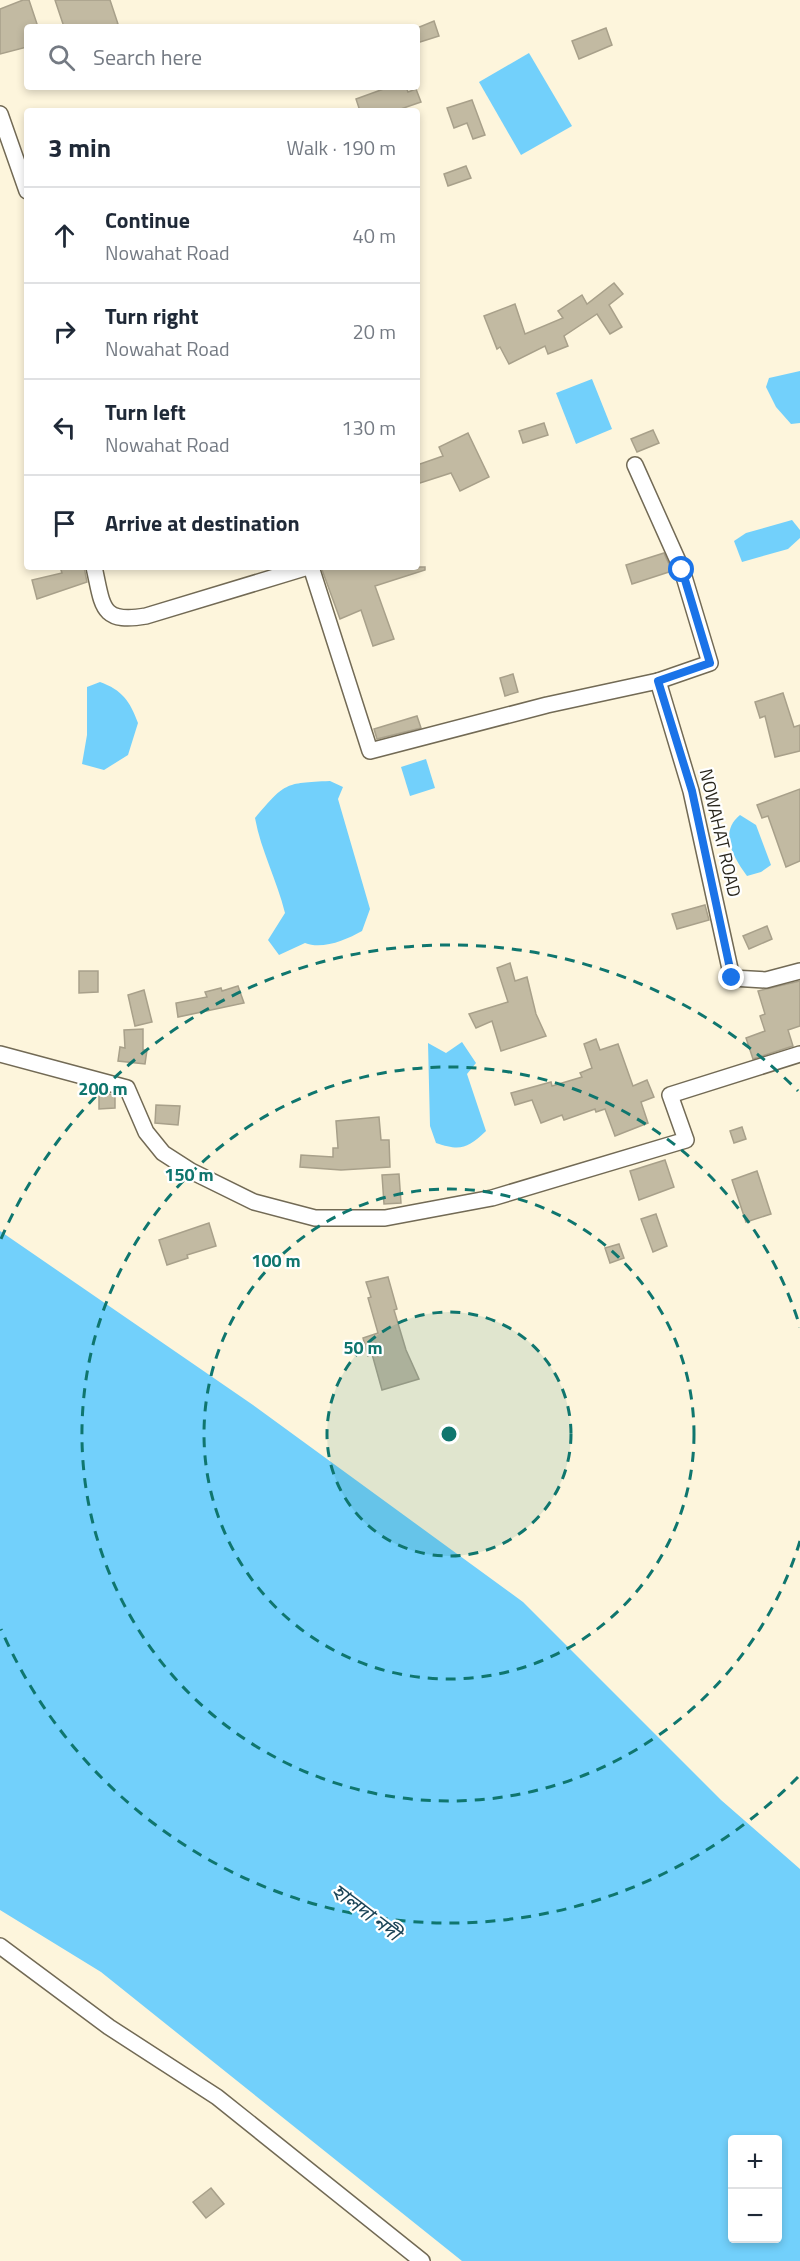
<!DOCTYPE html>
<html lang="en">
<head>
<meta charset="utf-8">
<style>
	:root { --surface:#fff; --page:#f6f6f7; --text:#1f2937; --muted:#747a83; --line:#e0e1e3 }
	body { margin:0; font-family:"Titillium Web","Noto Sans Bengali",sans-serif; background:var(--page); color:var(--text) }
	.controls { position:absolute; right:18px; bottom:18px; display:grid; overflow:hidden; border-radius:6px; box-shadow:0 3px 9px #0003 }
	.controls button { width:54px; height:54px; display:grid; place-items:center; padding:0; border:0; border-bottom:2px solid var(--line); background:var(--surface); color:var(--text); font:30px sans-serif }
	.stop { position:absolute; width:18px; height:18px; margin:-14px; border:4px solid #1a73e8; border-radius:50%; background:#fff }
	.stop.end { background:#1a73e8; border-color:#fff; box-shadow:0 2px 6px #0008 }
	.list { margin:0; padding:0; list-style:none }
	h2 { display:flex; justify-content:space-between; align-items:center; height:78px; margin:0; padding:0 24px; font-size:26px }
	h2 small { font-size:20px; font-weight:400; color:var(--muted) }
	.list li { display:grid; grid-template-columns:39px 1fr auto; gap:18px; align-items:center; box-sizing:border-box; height:96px; padding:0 24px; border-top:2px solid var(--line) }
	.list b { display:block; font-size:22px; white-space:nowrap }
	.list p { margin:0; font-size:20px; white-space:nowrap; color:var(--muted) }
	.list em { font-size:20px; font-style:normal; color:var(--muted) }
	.icon { flex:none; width:33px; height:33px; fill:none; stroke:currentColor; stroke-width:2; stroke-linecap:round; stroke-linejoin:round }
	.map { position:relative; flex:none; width:800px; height:2261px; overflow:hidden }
	.search { position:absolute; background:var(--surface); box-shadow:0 3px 9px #0003; left:24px; top:24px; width:396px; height:66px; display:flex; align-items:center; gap:15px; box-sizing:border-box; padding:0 21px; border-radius:6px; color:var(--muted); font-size:22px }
	.panel { position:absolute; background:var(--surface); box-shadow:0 3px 9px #0003; left:24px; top:108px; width:396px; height:462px; border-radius:6px }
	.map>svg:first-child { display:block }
	.water { fill:#72d0fb; fill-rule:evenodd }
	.building { fill:#c2baa2; stroke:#a8a08a; stroke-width:1.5 }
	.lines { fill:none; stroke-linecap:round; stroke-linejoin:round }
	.minor-casing { stroke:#726a55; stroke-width:18 }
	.minor { stroke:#fff; stroke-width:15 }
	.route { stroke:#1a73e8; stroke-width:8 }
	.ring { fill:none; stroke:#0f766e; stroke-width:3; stroke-dasharray:10 8 }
	.labels { text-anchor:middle; stroke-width:4.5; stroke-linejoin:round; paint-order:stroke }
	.street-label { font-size:18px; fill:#28251c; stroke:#fff }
	.water-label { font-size:20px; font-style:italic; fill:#1b4457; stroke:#fff }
	.centre { fill:#0f766e; stroke:#fff; stroke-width:3 }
	.ring-label { font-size:18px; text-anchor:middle; font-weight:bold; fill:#0f766e; stroke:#fff; stroke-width:4.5; stroke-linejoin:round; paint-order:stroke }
</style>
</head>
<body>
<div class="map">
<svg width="800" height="2261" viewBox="0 0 800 2261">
	<rect width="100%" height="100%" fill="#fdf5dc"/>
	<!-- water -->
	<g class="water">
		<polygon points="529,53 572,126 521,155 479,82"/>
		<polygon points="800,371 800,423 791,424 776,407 766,387 769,378"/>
		<polygon points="592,379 612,429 576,444 556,393"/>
		<polygon points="792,520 800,530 800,538 788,549 742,562 734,541 746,533"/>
		<path d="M 100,682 C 122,690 130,701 138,723 L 128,755 L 104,770 L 82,764 L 87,735 L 87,687 Z"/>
		<polygon points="426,759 435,788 410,796 401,767"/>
		<path d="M 330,781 L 343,787 L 338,799 L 370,909 L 362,931 C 346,940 322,950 305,943 L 279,955 L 268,940 L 285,913 C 277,880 261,851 255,818 C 285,783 284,783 330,781 Z"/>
		<path d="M 740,815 L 756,825 L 771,865 L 761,872 L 747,876 C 734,858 718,833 740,815 Z"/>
		<path d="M 462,1042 L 476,1063 L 467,1074 L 486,1131 C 467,1149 460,1151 436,1143 L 430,1126 L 428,1043 L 446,1053 Z"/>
		<path d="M 0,1231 L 253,1405 L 523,1602 L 721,1800 L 800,1869 L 800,2261 L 462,2261 L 101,1972 L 0,1910 ZM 732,2140 L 778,2140 L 778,2238 L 732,2238 Z"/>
	</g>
	<!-- building -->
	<g class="building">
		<polygon points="23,0 29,0 38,27 27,27 27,47 0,54 0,9"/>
		<polygon points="55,0 110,0 118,24 110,27 64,27"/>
		<polygon points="434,21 439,36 417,43 417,28"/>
		<polygon points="606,28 612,45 579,59 572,41"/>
		<polygon points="389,87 406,87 408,92 416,89 421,102 395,111 360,111 356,99"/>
		<polygon points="472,100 485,135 473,139 467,123 454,128 447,108"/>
		<polygon points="466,166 471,178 448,186 444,174"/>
		<polygon points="614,283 623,294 609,305 622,327 610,334 597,314 564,336 568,346 548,354 545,346 509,364 500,347 497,349 484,316 515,304 525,334 563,318 558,311 582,295 587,304"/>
		<polygon points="544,423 548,435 523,443 519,431"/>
		<polygon points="653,430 659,443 637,452 631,439"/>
		<polygon points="468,433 489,477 460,491 451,473 417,484 417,465 443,456 439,447"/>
		<polygon points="664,553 672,571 632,584 626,565"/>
		<polygon points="60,567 84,567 87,582 37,599 32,580 62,573"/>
		<polygon points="321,567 425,567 425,570 375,586 394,639 373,646 361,610 340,619"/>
		<polygon points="513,674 518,692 505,696 500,678"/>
		<polygon points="783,693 794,727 800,725 800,751 775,757 765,716 760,718 755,702"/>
		<polygon points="417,716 421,728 377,739 374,729"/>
		<polygon points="800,789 800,861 786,867 768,816 762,818 757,805"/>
		<polygon points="705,905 709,920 677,929 672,914"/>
		<polygon points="767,926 772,939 749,949 743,936"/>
		<polygon points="510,963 515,981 527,977 536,1014 546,1036 501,1051 492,1021 476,1028 469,1014 508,1002 497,968"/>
		<polygon points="79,971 98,971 98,992 79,993"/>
		<polygon points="800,981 800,1026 788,1030 793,1046 753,1059 746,1038 765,1031 760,1016 765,1014 758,991"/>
		<polygon points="238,986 244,1003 178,1017 176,1003 207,997 205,992 221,988 222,991"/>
		<polygon points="144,990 152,1022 135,1026 128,995"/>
		<polygon points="143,1029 143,1050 147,1050 145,1064 118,1061 120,1047 125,1048 124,1030"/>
		<polygon points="596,1039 600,1050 618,1044 633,1086 647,1080 654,1097 641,1102 648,1123 615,1136 605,1109 596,1112 595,1109 564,1120 562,1115 541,1123 532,1100 515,1105 511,1093 551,1082 552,1086 582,1077 580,1073 592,1068 584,1044"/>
		<polygon points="99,1092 115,1095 115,1108 99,1109"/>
		<polygon points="156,1105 180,1106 178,1125 155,1123"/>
		<polygon points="379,1117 381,1140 389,1140 390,1167 341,1170 300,1167 301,1155 333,1157 333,1148 338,1148 336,1121"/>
		<polygon points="742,1127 746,1139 734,1143 730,1131"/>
		<polygon points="665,1160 674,1187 639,1200 630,1171"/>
		<polygon points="757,1171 771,1214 746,1222 732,1180"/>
		<polygon points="399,1174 401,1203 384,1204 382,1175"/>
		<polygon points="656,1214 667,1246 653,1252 641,1219"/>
		<polygon points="209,1223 216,1246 187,1255 188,1258 167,1265 159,1240"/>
		<polygon points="619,1244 624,1258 610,1263 605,1248"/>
		<polygon points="388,1277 397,1309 394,1310 406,1350 419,1379 382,1390 372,1354 368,1356 363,1338 378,1333 368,1298 371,1297 366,1282"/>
		<polygon points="211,2188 224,2204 206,2218 193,2202"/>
	</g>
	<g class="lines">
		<!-- minor casing -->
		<g class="minor-casing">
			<g id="minor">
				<polyline points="0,114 27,191"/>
				<polyline points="635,465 682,570 710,663 658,681 691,791 732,978 766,980 800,971"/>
				<path d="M 94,567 C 103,606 100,624 146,616 L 308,567"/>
				<polyline points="311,567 370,751 547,705 658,681"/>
				<polyline points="0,1054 127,1088 146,1132 163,1153 191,1171 254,1202 315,1218 385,1218 492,1198 686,1140 670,1095 800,1054"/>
				<polyline points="0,1946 109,2027 217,2097 422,2261"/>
			</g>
		</g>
		<!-- minor -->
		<use href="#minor" class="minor"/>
	</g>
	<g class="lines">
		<!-- route -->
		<polyline class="route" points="682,570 710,663 658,681 692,791 732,978"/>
	</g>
	<!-- distance rings -->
	<circle cx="449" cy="1434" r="122" fill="#0f766e" fill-opacity=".12"/>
	<g class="ring">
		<circle cx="449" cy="1434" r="122"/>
		<circle cx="449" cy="1434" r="245"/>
		<path d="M800 1541A367 367 0 1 1 800 1327"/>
		<path d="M798 1777A489 489 0 0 1 1 1629M1 1239A489 489 0 0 1 798 1091"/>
	</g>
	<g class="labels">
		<!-- street labels -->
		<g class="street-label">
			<text transform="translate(720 833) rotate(77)" y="6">NOWAHAT ROAD</text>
		</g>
		<!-- water labels -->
		<g class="water-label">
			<text transform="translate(366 1912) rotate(37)" y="7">হালদা নদী</text>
		</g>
	</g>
	<circle cx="449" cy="1434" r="9" class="centre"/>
	<g class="ring-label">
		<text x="103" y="1095">200 m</text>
		<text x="189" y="1181">150 m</text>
		<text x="276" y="1267">100 m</text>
		<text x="363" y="1354">50 m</text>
	</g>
</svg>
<div class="controls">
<button>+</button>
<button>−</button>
</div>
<div class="stop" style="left:682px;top:570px"></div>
<div class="stop end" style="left:732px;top:978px"></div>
<div class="search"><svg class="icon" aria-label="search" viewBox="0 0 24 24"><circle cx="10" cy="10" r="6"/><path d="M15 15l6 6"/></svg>Search here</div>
<section class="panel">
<h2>3 min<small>Walk · 190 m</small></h2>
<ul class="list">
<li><svg class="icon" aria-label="ahead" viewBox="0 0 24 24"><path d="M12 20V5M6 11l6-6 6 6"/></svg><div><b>Continue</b><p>Nowahat Road</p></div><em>40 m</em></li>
<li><svg class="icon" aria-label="right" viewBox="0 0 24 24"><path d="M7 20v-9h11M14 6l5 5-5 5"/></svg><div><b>Turn right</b><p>Nowahat Road</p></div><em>20 m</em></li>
<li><svg class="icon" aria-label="left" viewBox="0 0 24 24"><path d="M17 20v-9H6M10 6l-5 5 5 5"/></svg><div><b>Turn left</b><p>Nowahat Road</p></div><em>130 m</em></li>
<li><svg class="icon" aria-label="arrive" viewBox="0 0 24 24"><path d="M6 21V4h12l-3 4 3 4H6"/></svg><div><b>Arrive at destination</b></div></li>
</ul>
</section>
</div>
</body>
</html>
